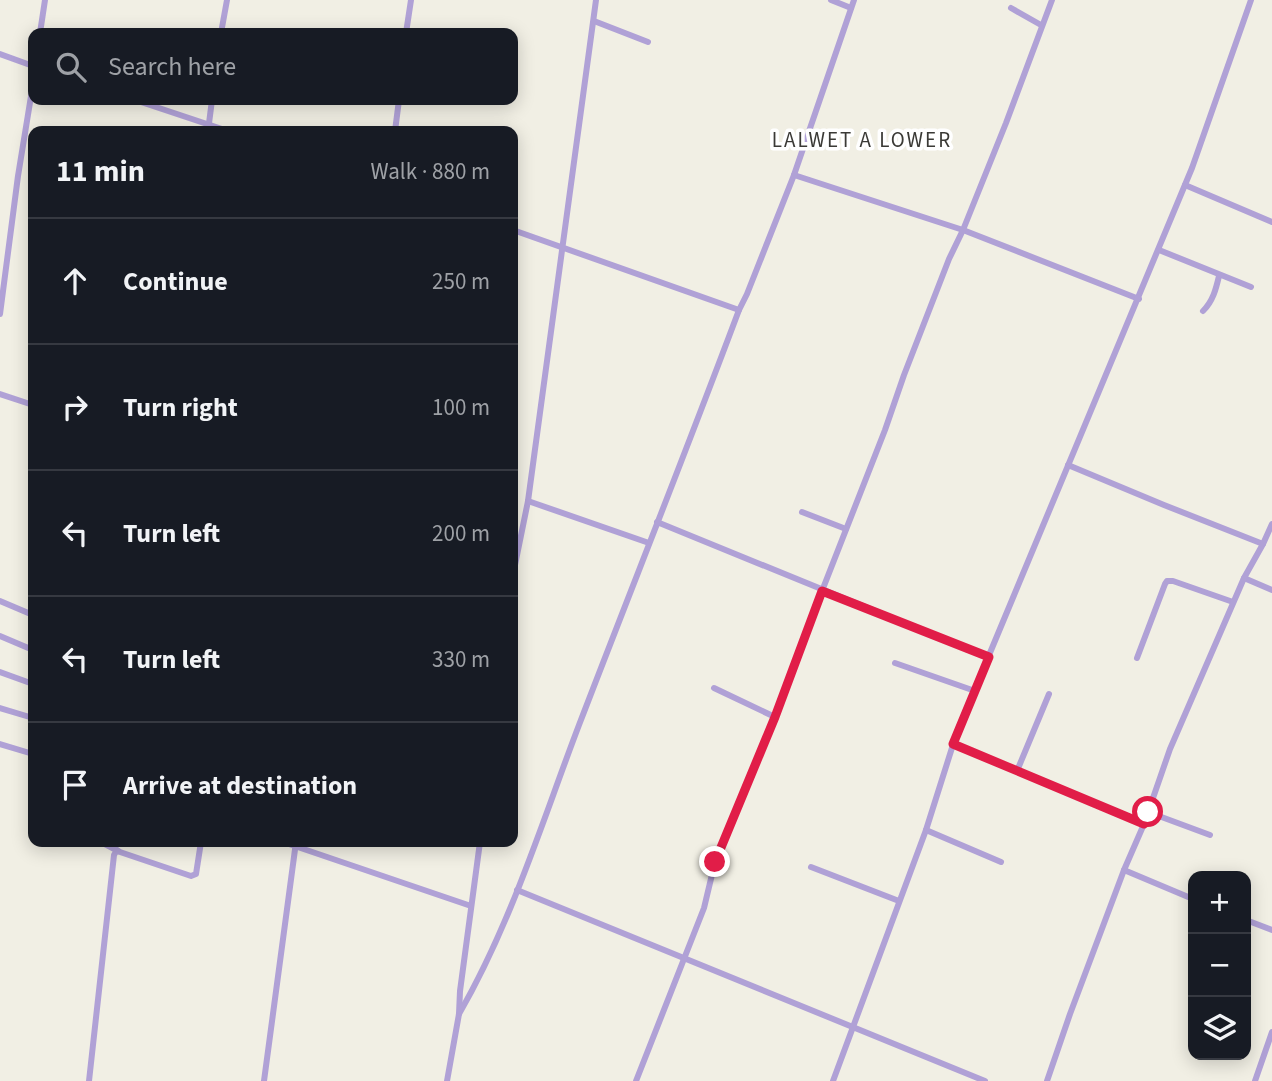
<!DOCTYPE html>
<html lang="en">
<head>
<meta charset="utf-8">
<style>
	:root { --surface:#171b24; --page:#20242c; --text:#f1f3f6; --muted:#9ea1a6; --line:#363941 }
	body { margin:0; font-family:"Source Sans 3",sans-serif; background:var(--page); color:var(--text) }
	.controls { position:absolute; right:21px; bottom:21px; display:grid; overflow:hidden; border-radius:14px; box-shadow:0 4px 18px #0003 }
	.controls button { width:63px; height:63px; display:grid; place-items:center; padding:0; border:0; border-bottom:2px solid var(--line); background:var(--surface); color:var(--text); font:35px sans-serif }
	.stop { position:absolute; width:21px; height:21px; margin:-16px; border:5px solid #e11d48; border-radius:50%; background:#fff }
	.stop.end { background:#e11d48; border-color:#fff; box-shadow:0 2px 7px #0008 }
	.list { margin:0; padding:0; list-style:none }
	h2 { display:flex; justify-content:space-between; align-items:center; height:91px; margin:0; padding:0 28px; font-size:30px }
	h2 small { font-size:23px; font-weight:400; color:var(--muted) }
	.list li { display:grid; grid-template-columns:46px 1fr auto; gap:21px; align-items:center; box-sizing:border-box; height:126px; padding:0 28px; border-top:2px solid var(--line) }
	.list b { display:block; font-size:26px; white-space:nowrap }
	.list em { font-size:23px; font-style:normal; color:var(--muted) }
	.icon { flex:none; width:38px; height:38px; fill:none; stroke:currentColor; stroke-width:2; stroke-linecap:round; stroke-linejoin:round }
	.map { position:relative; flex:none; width:1272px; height:1081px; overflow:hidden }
	.search { position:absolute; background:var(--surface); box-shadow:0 4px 18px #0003; left:28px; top:28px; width:490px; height:77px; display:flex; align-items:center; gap:18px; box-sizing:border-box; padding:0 24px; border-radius:14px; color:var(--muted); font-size:26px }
	.panel { position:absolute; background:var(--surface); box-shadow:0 4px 18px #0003; left:28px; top:126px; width:490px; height:721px; border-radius:14px }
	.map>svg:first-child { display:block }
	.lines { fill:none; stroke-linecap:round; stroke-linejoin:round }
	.minor { stroke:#b0a1d6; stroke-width:6 }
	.route { stroke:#e11d48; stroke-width:9 }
	.labels { text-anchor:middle; stroke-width:7; stroke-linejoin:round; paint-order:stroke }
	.quarter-label { font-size:21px; letter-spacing:2px; fill:#3b3a36; stroke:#fff }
</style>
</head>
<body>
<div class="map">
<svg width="1272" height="1081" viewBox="0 0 1272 1081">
	<rect width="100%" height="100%" fill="#f1efe4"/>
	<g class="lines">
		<!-- minor -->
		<g class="minor">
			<polyline points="831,0 851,8"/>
			<polyline points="1011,8 1041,25"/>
			<polyline points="594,21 648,42"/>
			<polyline points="40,33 45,0"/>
			<polyline points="221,33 227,0"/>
			<polyline points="406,33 411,0"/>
			<polyline points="0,54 33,66"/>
			<polyline points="135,100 228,131"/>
			<polyline points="208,131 212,100"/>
			<polyline points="395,131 399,100"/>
			<polyline points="794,175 963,230 1139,299"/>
			<polyline points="1185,185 1272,222"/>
			<polyline points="513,230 739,310"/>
			<polyline points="1159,250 1251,287"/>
			<path d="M 1203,311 C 1213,301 1216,289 1219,276"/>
			<polyline points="0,314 18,176 33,84"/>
			<polyline points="0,394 33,405"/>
			<polyline points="1068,465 1164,505 1263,544"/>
			<polyline points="528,501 649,543"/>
			<polyline points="802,512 846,529"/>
			<polyline points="657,522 988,657"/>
			<polyline points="1244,578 1272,590"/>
			<polyline points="513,596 514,570 528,501 596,0"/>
			<polyline points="0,601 33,615"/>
			<polyline points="0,636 33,650"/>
			<polyline points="1137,658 1165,584 1167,581 1173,581 1233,602"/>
			<polyline points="895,663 975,691"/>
			<polyline points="0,672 33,684"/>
			<polyline points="714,688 775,717"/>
			<polyline points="0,708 33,718"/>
			<polyline points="0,744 33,754"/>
			<polyline points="953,744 1144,824"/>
			<polyline points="1017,771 1049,694"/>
			<polyline points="1148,812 1210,835"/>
			<polyline points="926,830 1001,862"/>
			<polyline points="101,842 120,852 191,876 196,874 201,842"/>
			<polyline points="283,842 471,906"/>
			<polyline points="811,867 899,901"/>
			<polyline points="1124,870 1193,899"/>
			<polyline points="517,890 985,1081"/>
			<polyline points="1246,920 1272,930"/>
			<path d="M 459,1014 C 511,924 542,822 579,725 C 632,587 687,449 739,310 L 747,294 L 794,175 L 854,0"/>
			<polyline points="89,1081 114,855 117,850"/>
			<polyline points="264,1081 296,842"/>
			<polyline points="447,1081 459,1014 460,991 480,842"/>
			<polyline points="636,1081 704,908 715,862 775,717 822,591 885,430 904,375 949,259 963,230 1006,123 1052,0"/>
			<polyline points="833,1081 926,830 957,732 1192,168 1251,0"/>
			<polyline points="1047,1081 1070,1014 1124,870 1144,824 1170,749 1244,578 1263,544 1272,524"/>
			<polyline points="1255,1081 1272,1032"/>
		</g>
	</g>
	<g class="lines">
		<!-- route -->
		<polyline class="route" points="715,862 775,717 822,591 989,657 953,744 1144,824 1148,812"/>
	</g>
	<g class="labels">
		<!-- quarter labels -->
		<g class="quarter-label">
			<text x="862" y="147">LALWET A LOWER</text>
		</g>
	</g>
</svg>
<div class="controls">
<button>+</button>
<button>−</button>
<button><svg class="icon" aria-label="layers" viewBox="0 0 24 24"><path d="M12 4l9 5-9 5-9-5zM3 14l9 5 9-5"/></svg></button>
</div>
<div class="stop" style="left:1148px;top:812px"></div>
<div class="stop end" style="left:715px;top:862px"></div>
<div class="search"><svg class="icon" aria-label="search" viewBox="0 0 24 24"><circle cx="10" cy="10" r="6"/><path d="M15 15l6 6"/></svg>Search here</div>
<section class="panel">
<h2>11 min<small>Walk · 880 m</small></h2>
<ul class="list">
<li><svg class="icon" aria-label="ahead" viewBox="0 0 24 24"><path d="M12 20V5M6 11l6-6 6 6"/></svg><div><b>Continue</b></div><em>250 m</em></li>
<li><svg class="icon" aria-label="right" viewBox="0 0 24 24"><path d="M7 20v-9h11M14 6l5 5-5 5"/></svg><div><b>Turn right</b></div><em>100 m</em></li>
<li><svg class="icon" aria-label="left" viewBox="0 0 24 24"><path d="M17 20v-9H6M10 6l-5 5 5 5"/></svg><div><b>Turn left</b></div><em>200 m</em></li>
<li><svg class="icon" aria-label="left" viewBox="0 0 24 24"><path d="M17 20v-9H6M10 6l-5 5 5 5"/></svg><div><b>Turn left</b></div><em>330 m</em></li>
<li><svg class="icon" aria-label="arrive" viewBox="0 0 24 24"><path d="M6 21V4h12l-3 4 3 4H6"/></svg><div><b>Arrive at destination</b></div></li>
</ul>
</section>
</div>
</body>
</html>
